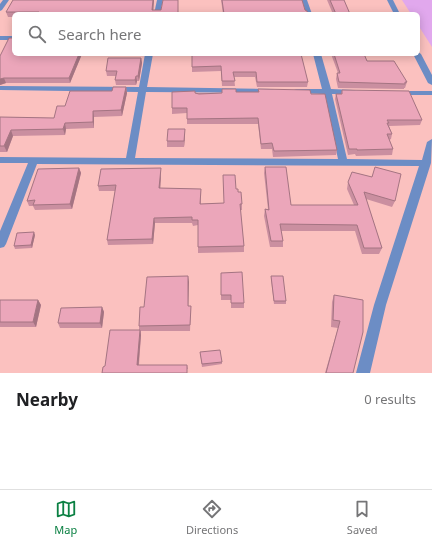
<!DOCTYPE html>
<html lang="en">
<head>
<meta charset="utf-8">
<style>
	:root { --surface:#fff; --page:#f2f2f2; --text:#202124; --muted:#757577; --line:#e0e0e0; --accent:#0b8043 }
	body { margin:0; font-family:"Noto Sans",sans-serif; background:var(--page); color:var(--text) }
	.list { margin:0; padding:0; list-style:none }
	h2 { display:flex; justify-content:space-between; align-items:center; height:52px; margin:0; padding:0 16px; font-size:17px }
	h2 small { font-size:13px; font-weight:400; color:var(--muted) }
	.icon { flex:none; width:22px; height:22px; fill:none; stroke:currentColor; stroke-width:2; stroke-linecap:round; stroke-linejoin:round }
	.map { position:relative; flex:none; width:432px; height:373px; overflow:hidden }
	.search { position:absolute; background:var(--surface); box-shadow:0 2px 10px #0003; left:12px; right:12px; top:12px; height:44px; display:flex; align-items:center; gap:10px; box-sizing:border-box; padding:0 14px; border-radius:6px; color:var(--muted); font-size:15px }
	.sheet { height:116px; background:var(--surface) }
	nav { display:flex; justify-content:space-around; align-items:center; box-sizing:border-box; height:56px; border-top:1px solid var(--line); background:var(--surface); font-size:11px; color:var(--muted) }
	nav a { display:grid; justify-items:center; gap:2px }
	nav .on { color:var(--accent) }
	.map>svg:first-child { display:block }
	.green { fill:#e1a8ed }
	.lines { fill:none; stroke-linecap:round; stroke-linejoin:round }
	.minor { fill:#6c8dc5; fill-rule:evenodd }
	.wall { fill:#ca8fa0 }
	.shaded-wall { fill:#a47482 }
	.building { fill:#eba6ba; stroke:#a47482 }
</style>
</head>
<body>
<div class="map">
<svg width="432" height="373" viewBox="0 0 432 373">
	<rect width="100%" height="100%" fill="#fbc1bf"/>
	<!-- green -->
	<polygon class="green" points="402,0 432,0 432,47 418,25 418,14 411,14"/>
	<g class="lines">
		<!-- minor -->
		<g class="minor">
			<polygon points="3,0 9,0 2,10 0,11 0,4"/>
			<polygon points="157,0 163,0 160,14 154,14"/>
			<polygon points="301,0 307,0 312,14 306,14"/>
			<polygon points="387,0 393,0 400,14 394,14"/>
			<rect x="0" y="36" width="14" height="4"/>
			<polygon points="418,52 421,54 432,75 432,85 428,83 413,54 418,54"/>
			<polygon points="145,54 153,54 147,87 272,89 276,91 272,93 146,92 135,158 338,159 324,94 296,93 292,91 296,89 322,89 313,54 321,54 331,89 354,90 358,92 354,94 332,94 347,159 422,160 427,142 432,139 431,163 386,305 370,373 356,373 374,305 419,166 37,164 6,244 4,247 0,248 0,231 28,163 0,163 0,157 126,158 138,92 0,90 0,86 139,87"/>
			<polygon points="393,91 432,91 432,95 393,95 392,93"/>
		</g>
	</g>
	<!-- wall -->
	<g class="wall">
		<polygon points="13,0 154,0 153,10 178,13 196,14 14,14 14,17 8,17 6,12"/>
		<polygon points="221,0 302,0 305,10 308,14 223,14"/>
		<polygon points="327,0 344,0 350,14 333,14"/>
		<polygon points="14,54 82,54 70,83 6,83 0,85"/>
		<polygon points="192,54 308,82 307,87 257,87 255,77 234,77 235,86 222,86 221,71 192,72"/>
		<polygon points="331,54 364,54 367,61 407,82 405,88 404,88 404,89 338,88 336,79 337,73 338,73"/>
		<polygon points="141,58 142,63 139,81 137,81 136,85 116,85 115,80 116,76 107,76 106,71"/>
		<polygon points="126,87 127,93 122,116 94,117 94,128 66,129 65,135 13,136 7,152 0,152 0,117 54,118 65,106"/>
		<polygon points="258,89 311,94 337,150 336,155 273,157 272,149 261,149 258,124 187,124 187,113 172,114 172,108 195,93 222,93 236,92 258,92"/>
		<polygon points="342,90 422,120 420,125 389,126 392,134 391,139 389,140 393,149 392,155 356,156 355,154 348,155 335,99 336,94 341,94"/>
		<polygon points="185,135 184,147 167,147 167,141"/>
		<polygon points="265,167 291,205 354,205 347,189 348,182 395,201 392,207 366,199 382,248 379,254 362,254 355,231 281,231 283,241 283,247 270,247 264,216 265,209 268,209 264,173"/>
		<polygon points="79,168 81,173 72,209 35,210 33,206 29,206 27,201"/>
		<polygon points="161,173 160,188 201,189 201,204 224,203 236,189 238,192 242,204 242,210 240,210 244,246 244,252 198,253 198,225 193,226 192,223 155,223 153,244 108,245 107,240 115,191 99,191 98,186"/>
		<polygon points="35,235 32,248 15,249 14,246"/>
		<polygon points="221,273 244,303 244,308 231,308 231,300 221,300"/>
		<polygon points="188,276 188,306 191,306 190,331 141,331 141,335 139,365 187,365 188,369 105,366 139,330 139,326 144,307"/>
		<polygon points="271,276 286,301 286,304 274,304 271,279"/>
		<polygon points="334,295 353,373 325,373 338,328 331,327 332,302"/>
		<polygon points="38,300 41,305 36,327 0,327 0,302"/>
		<polygon points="102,307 104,312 102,328 60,328 58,323"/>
		<polygon points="200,352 222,362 222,364 202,367"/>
	</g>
	<!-- shaded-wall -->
	<g class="shaded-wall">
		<polygon points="153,0 154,0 153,14 152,10"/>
		<polygon points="79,54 82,54 70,83 69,78"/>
		<polygon points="141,58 142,63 139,81 138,76"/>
		<polygon points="136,76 137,81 136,85 135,80"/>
		<polygon points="4,78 6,83 0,85 0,79"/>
		<polygon points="126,87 127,93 122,116 121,110"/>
		<polygon points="93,111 94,117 94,128 93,122"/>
		<polygon points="65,123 66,129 65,135 63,129"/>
		<polygon points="185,129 185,135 184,147 184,141"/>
		<polygon points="11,130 13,136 7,152 4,146"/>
		<polygon points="79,168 81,173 72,209 70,204"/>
		<polygon points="161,168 161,173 160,194 159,188"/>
		<polygon points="154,218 155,223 153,244 152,239"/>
		<polygon points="34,232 35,235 32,248 31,245"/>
		<polygon points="188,276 189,282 188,312"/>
		<polygon points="38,300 41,305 36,327 33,322"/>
		<polygon points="102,307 104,312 102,328 100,323"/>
		<polygon points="140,330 141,335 138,370 137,365"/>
	</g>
	<!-- building -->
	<g class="building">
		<polygon points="13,0 153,0 152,10 161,10 163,0 178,0 178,13 196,13 196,14 38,14 39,12 6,12"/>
		<polygon points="222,0 302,0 305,10 307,11 308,14 224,14"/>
		<polygon points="330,0 344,0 350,14 336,14"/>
		<polygon points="9,38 14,38 14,54 79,54 69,78 4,78 0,79 0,56"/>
		<polygon points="192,54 301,54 308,82 257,82 256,72 233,72 235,81 222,81 221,66 192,67"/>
		<polygon points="334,54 364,54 367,61 394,61 407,82 405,82 405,84 339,82 337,73 340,73"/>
		<polygon points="108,58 141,58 138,76 136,76 135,80 115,80 117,71 106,71"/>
		<polygon points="113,87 126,87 121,110 93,111 93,122 65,123 63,129 11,130 4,146 0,146 0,117 54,118 57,106 65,106 70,91 112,91"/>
		<polygon points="222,89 236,89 236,92 259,92 258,89 310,90 311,94 325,94 337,150 274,151 272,143 261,144 258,118 187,119 187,108 172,108 172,92 195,91 195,93 199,94 222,93"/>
		<polygon points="342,90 409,91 422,120 387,120 389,123 387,123 392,134 387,134 393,149 357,150 357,149 349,149 336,94 342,94"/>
		<polygon points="168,129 185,129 184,141 167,141"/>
		<polygon points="265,167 286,167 291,205 358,205 348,182 352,172 372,177 375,167 401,174 395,201 364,192 382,248 364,248 357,225 280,224 283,241 271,241 265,209 269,210"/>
		<polygon points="79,168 70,204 33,205 35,200 27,201 38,169"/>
		<polygon points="161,168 159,188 201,189 200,204 224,203 223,175 235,175 236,189 238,189 238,192 241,192 242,204 240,204 244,246 198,247 198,220 192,220 192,217 154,218 152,239 107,240 116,185 98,186 101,169"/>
		<polygon points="34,232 31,245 14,246 17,233"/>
		<polygon points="242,272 244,303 231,303 231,295 221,295 221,273"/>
		<polygon points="188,276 188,306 191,306 190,325 139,326 140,307 144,307 147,277"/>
		<polygon points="271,276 283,276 286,301 274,301"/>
		<polygon points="334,295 363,300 363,332 353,373 326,373 340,321 333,320"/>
		<polygon points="0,300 38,300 33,322 0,322"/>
		<polygon points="102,307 100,323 58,323 61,308"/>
		<polygon points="110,330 140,330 137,365 187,365 187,373 102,373 103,367 105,366"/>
		<polygon points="220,350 222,362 202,364 200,352"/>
	</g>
</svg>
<div class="search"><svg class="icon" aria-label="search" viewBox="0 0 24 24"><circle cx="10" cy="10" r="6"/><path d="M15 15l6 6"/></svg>Search here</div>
</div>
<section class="sheet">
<h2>Nearby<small>0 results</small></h2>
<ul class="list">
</ul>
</section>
<nav>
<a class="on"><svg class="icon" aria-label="map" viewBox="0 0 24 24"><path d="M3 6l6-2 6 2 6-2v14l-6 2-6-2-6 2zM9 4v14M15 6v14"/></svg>Map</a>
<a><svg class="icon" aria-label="directions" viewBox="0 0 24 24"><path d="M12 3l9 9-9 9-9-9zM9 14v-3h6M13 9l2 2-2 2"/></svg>Directions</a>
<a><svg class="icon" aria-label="saved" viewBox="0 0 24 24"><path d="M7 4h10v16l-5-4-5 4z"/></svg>Saved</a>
</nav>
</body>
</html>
